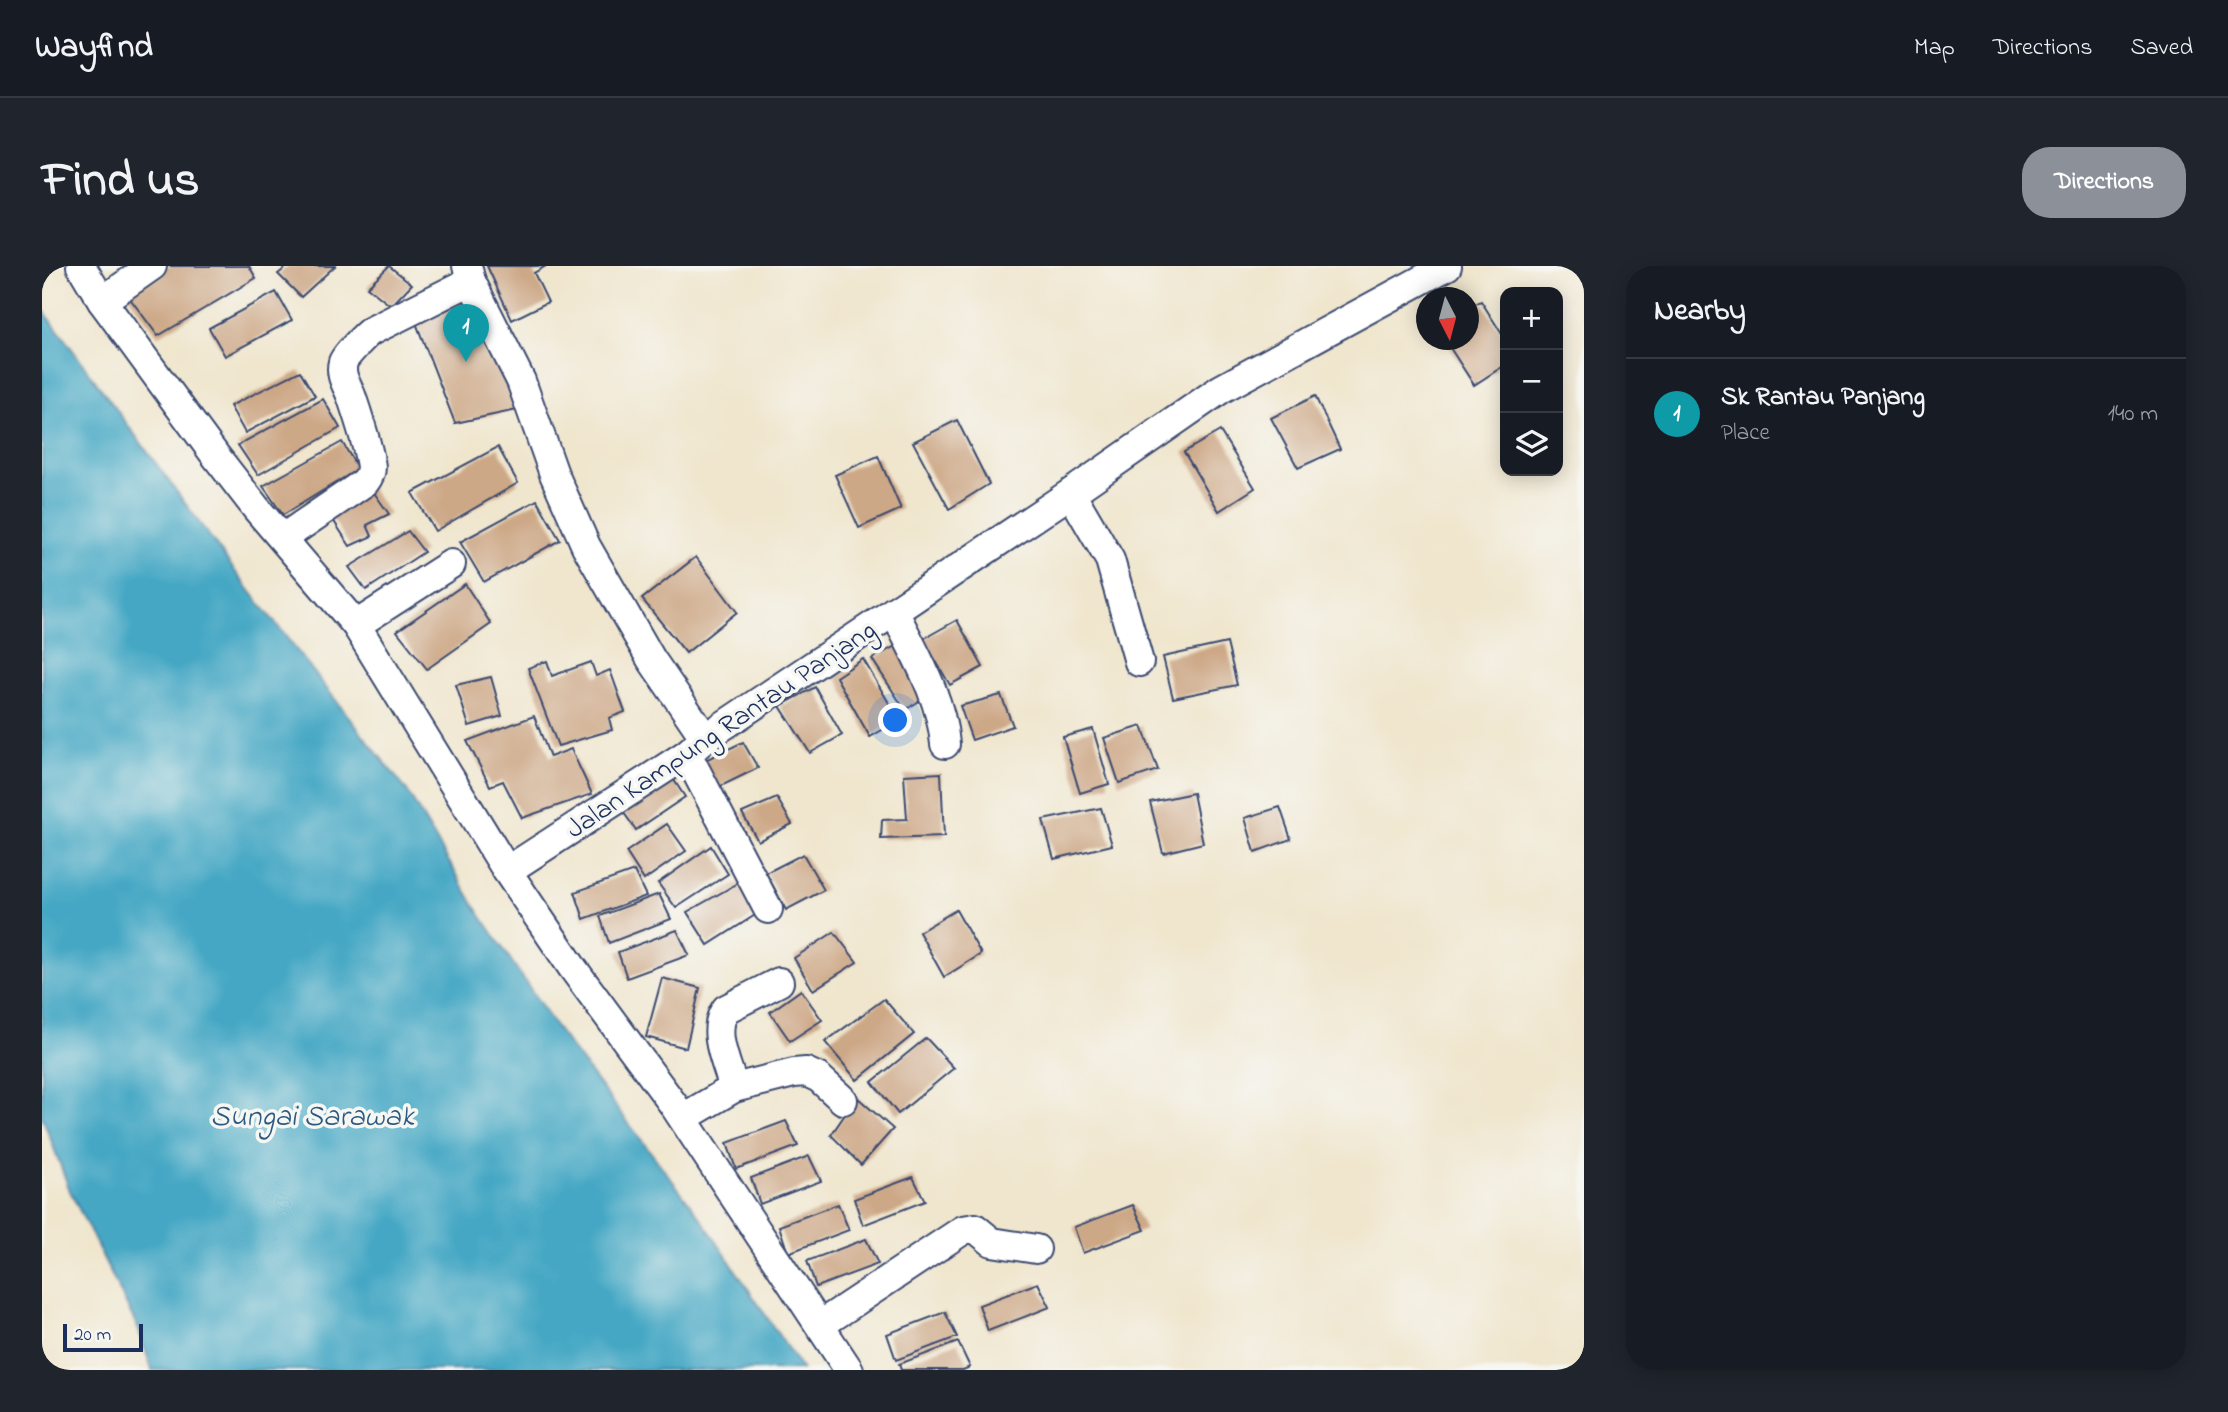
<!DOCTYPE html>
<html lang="en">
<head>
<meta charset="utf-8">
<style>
	:root { --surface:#171b24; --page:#20242c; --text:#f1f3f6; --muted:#9ea1a6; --line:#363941; --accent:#8c9099 }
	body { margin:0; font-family:"Indie Flower",sans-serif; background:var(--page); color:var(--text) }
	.controls { position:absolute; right:21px; top:21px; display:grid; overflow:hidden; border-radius:14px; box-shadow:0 4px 18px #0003 }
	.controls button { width:63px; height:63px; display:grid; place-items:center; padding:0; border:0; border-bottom:2px solid var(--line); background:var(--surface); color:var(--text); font:35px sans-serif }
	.compass { position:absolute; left:1374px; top:21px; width:63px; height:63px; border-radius:50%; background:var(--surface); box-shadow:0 4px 18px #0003; rotate:174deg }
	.scale { position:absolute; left:21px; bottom:18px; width:80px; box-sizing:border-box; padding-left:7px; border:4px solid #1b2f5e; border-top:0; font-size:19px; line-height:24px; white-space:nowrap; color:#1b2f5e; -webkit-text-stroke:5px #f6f6f2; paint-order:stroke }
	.you { position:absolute; left:854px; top:455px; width:24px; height:24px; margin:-18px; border:5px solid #fff; border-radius:50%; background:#1a73e8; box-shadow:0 0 0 10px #1a73e833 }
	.badge { display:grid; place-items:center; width:46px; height:46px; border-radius:50%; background:var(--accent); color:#fff; font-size:23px; font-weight:700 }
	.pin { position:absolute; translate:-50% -58px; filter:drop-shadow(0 2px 4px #0008) }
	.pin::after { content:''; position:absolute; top:37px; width:24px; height:21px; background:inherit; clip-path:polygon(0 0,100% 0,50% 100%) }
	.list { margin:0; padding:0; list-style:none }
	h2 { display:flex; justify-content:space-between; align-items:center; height:91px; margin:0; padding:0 28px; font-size:30px }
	h2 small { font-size:23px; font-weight:400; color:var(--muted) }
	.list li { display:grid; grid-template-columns:46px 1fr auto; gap:21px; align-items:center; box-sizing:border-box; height:112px; padding:0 28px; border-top:2px solid var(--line) }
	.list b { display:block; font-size:26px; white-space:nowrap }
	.list p { margin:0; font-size:23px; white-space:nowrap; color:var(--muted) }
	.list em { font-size:23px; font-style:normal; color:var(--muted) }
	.icon { flex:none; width:38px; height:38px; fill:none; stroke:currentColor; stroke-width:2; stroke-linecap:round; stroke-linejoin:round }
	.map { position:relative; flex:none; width:1542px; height:1104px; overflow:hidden; border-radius:28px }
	header { display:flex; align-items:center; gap:42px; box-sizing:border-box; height:98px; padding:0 35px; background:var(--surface); border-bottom:2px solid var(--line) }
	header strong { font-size:33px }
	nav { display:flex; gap:38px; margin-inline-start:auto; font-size:24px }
	.intro { display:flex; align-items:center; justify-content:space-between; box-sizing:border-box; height:168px; padding:0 42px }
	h1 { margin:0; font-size:49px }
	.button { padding:18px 32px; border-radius:28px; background:var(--accent); color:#fff; font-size:24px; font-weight:700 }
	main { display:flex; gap:42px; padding:0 42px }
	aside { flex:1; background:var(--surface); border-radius:28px; box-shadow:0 4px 18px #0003 }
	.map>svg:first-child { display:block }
	.water { fill:#45a7c4; stroke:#306b91; stroke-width:2 }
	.building { fill:#cda887 }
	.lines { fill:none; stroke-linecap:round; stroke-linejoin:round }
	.minor-casing { stroke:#3b4a6f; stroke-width:32 }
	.minor { stroke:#fff; stroke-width:28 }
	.labels { text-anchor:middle; stroke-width:7; stroke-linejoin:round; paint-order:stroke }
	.street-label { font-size:28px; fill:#1b2f5e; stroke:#f6f6f2 }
	.water-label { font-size:30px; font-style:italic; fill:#2a5982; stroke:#f6f6f2 }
</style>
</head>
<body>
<header>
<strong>Wayfind</strong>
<nav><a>Map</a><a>Directions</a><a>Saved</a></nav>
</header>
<div class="intro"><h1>Find us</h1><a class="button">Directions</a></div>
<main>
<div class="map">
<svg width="1542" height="1104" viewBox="0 0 1542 1104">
	<rect width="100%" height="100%" fill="#f6f6f2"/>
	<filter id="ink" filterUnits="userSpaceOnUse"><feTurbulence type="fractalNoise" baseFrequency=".0143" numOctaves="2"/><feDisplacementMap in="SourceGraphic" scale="14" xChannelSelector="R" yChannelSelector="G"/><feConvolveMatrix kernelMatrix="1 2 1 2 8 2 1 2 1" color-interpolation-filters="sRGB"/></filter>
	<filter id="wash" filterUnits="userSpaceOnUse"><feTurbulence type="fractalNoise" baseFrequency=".00686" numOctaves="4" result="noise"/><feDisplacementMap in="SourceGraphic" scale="28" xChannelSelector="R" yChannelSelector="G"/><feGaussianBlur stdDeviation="1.57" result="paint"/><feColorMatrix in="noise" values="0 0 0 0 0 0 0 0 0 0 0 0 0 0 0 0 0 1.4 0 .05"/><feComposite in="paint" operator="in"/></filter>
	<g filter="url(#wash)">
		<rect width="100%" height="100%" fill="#f0e6ce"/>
		<!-- water -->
		<polygon class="water" points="0,42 198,312 365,525 438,648 517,766 659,952 760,1104 110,1104 96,1062 28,925 0,850"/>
		<g id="blocks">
			<!-- building -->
			<g class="building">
				<polygon points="126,0 207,0 214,12 116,70 84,27"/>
				<polygon points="246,0 293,0 259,31 236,8"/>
				<polygon points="347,0 370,18 349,40 325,21"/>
				<polygon points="445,0 504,0 492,7 506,36 470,54"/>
				<polygon points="234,26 250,54 183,90 167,62"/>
				<polygon points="427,30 480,143 413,157 371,49"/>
				<polygon points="1439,35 1463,73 1463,99 1432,119 1403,74 1426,74 1426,42"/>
				<polygon points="258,105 273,130 203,167 188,140"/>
				<polygon points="1273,130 1298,183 1256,202 1229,152"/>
				<polygon points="281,133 298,162 216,209 196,179"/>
				<polygon points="915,154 947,218 907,243 871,176"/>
				<polygon points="1178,165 1213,222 1177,245 1142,186"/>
				<polygon points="300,176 316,203 241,249 221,220"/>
				<polygon points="456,181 476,217 393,265 370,227"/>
				<polygon points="836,190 859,243 817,262 793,209"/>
				<polygon points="326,218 347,248 325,259 330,270 308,280 284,243"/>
				<polygon points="495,234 518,274 442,316 418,276"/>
				<polygon points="366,265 382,286 324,324 307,301"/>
				<polygon points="654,291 695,346 644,387 600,333"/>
				<polygon points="423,318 449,358 385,403 355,365"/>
				<polygon points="915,354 941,401 908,419 881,373"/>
				<polygon points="1185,377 1195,419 1131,432 1121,391"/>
				<polygon points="857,378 887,429 863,444 830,393"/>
				<polygon points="821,393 857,454 828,471 794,411"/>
				<polygon points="505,395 510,410 549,396 554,410 568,404 583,446 567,452 570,464 516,480 486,402"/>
				<polygon points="449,411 460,450 427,460 414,419"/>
				<polygon points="773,421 800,469 768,487 738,440"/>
				<polygon points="959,429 971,460 930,474 918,440"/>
				<polygon points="492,450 508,491 529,483 550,528 480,552 461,515 448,520 425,475"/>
				<polygon points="1100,460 1116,504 1077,517 1062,472"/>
				<polygon points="1051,463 1067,518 1038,527 1021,471"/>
				<polygon points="701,476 716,502 673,523 657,497"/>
				<polygon points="626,505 643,531 594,564 575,537"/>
				<polygon points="899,507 902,571 839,573 840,554 865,553 862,509"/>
				<polygon points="1151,527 1161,577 1121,587 1108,536"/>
				<polygon points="735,532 750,558 716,575 700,547"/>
				<polygon points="1238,541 1249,573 1213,586 1203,552"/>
				<polygon points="1059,542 1070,579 1012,593 1001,554"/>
				<polygon points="625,558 644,585 602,614 584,586"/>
				<polygon points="669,580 686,608 634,642 616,617"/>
				<polygon points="761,588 782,624 744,644 724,607"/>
				<polygon points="592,605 604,630 542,653 533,626"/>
				<polygon points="700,615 718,646 666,679 645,646"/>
				<polygon points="617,628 629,653 567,677 558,650"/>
				<polygon points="914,644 939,688 902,711 877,666"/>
				<polygon points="635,664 647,689 585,712 576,686"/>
				<polygon points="792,666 815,696 771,724 752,692"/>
				<polygon points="620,712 658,722 644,782 604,771"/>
				<polygon points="759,724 780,754 748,775 728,746"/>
				<polygon points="842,733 872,768 815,814 783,776"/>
				<polygon points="884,772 912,802 856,848 830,816"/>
				<polygon points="815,831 851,863 819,899 789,869"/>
				<polygon points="744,855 756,880 694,903 685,877"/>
				<polygon points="767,890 779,915 718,938 709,912"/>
				<polygon points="871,911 883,935 821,959 812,933"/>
				<polygon points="796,938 807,964 746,987 737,960"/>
				<polygon points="1091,939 1103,964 1041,987 1032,961"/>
				<polygon points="824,973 836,998 774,1021 765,995"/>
				<polygon points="996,1017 1008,1041 946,1065 937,1039"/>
				<polygon points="903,1046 915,1071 854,1094 845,1068"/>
				<polygon points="916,1076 928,1101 921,1104 859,1104 857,1098"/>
			</g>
		</g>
	</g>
	<g filter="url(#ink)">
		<use href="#blocks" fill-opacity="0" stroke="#3b4a6f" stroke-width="2"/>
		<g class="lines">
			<!-- minor casing -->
			<g class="minor-casing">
				<g id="minor">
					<polyline points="39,0 60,35 173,189 214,242 314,359 465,605"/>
					<polyline points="425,0 429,15 479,115 512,208 544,280 609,393 663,472"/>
					<polyline points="60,35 110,0"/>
					<polyline points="1029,227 1068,294 1097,396"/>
					<path d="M 241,272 L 323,216 C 327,211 329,207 329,201 C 327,183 316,150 310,132 C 306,120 297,110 301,96 C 302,91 324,68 329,65 L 429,15"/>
					<path d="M 852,345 C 872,387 899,430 903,478"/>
					<polyline points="314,359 409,298"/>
					<polyline points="645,488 726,643"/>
					<path d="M 692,822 C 685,798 668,765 684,743 L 737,716"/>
					<polyline points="641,852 692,822 752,807 764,806 777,812 801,834"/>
					<polyline points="778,1059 921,964 933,962 950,976 994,983"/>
					<polyline points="807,1104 631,838 530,701 465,605 645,488 663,472 1029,227 1179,123 1405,0"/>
				</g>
			</g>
			<!-- minor -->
			<use href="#minor" class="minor"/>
		</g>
	</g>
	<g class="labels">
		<!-- street labels -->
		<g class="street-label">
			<text transform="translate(678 462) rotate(-34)" y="10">Jalan Kampung Rantau Panjang</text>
		</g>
		<!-- water labels -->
		<g class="water-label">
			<text x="270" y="859">Sungai Sarawak</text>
		</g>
	</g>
</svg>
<div class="controls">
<button>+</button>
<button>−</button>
<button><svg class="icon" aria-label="layers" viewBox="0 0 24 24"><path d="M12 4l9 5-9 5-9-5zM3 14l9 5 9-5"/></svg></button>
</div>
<svg class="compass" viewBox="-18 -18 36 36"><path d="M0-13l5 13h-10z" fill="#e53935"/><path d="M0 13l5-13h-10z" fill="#9ea1a6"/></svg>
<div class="scale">20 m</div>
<div class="you"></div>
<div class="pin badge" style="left:424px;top:96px;background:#0f9aa8">1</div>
</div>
<aside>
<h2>Nearby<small></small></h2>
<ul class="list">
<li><span class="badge" style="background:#0f9aa8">1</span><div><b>Sk Rantau Panjang</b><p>Place</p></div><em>140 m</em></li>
</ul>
</aside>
</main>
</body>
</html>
